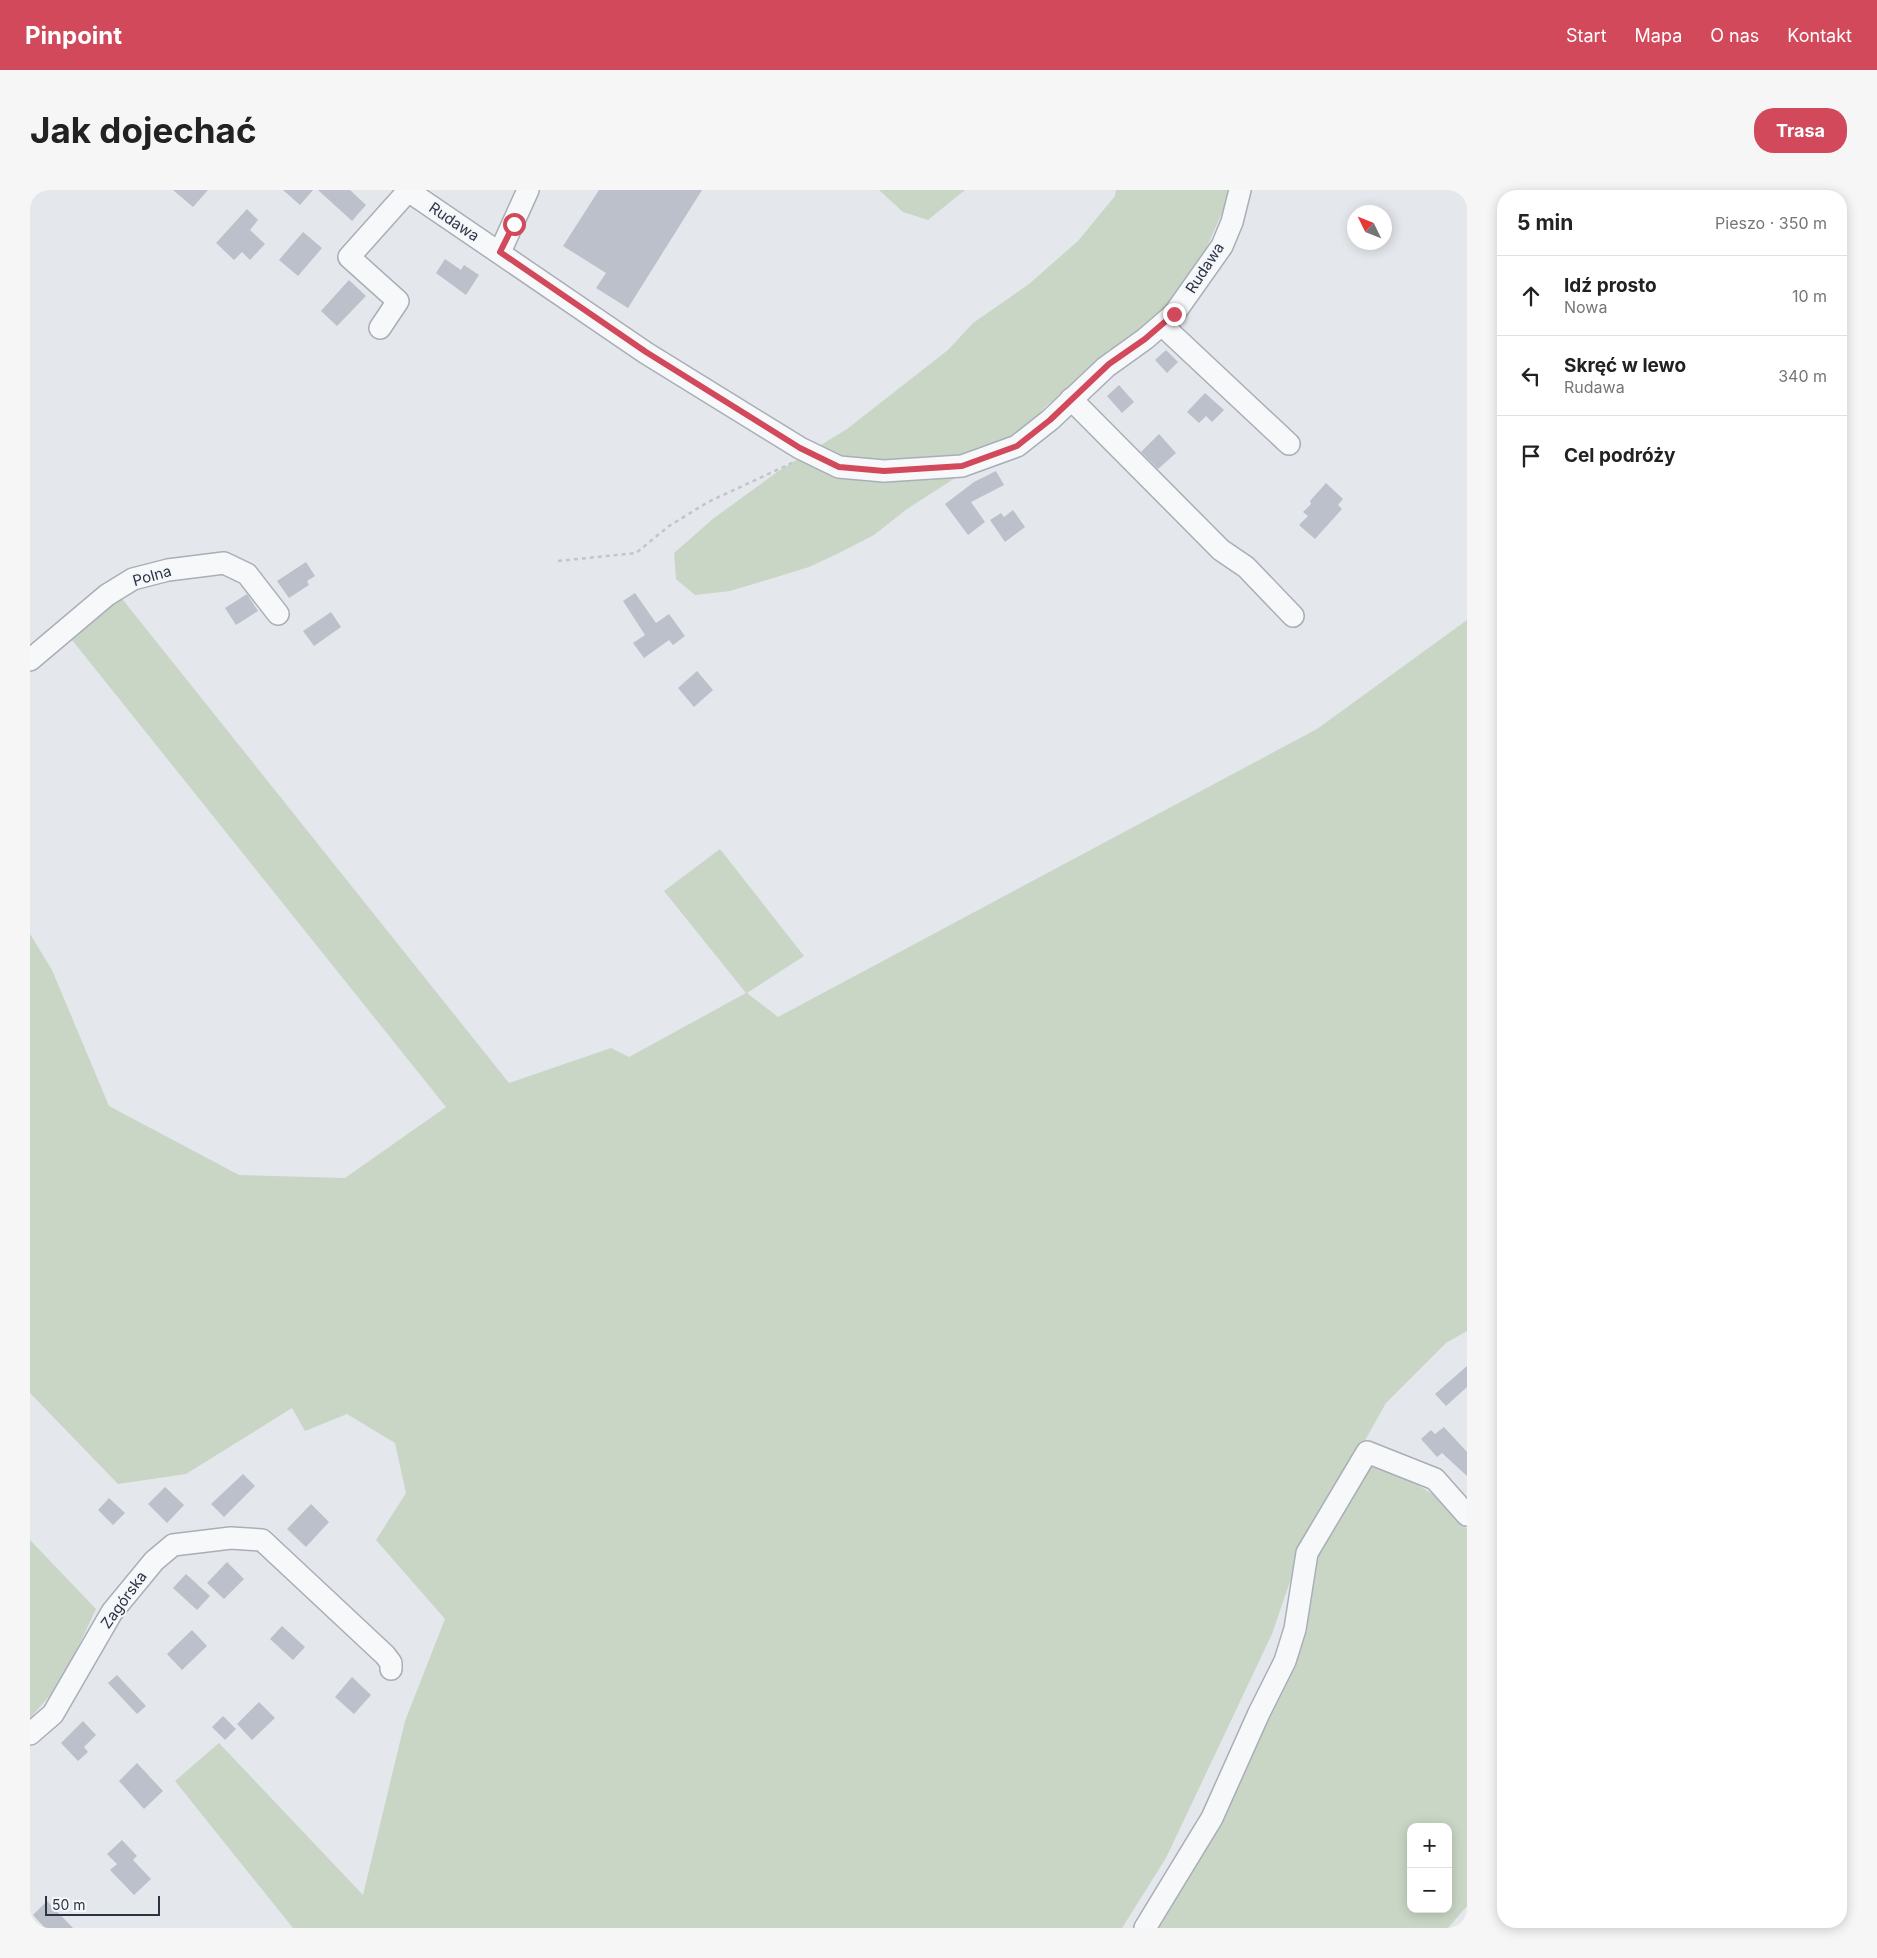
<!DOCTYPE html>
<html lang="pl">
<head>
<meta charset="utf-8">
<style>
	:root { --surface:#fff; --page:#f6f6f6; --text:#222; --muted:#767676; --line:#e0e0e0; --accent:#d1495b }
	body { margin:0; font-family:Inter,sans-serif; background:var(--page); color:var(--text) }
	.controls { position:absolute; right:15px; bottom:15px; display:grid; overflow:hidden; border-radius:10px; box-shadow:0 2px 12px #0003 }
	.controls button { width:45px; height:45px; display:grid; place-items:center; padding:0; border:0; border-bottom:1px solid var(--line); background:var(--surface); color:var(--text); font:25px sans-serif }
	.compass { position:absolute; left:1317px; top:15px; width:45px; height:45px; border-radius:50%; background:var(--surface); box-shadow:0 2px 12px #0003; rotate:313deg }
	.scale { position:absolute; left:15px; bottom:12px; width:115px; box-sizing:border-box; padding-left:5px; border:2px solid #2b3445; border-top:0; font-size:14px; line-height:18px; white-space:nowrap; color:#2b3445; -webkit-text-stroke:4px #f4f6f9; paint-order:stroke }
	.stop { position:absolute; width:15px; height:15px; margin:-11px; border:4px solid #d1495b; border-radius:50%; background:#fff }
	.stop.end { background:#d1495b; border-color:#fff; box-shadow:0 1px 5px #0008 }
	.list { margin:0; padding:0; list-style:none }
	h2 { display:flex; justify-content:space-between; align-items:center; height:65px; margin:0; padding:0 20px; font-size:21px }
	h2 small { font-size:16px; font-weight:400; color:var(--muted) }
	.list li { display:grid; grid-template-columns:32px 1fr auto; gap:15px; align-items:center; box-sizing:border-box; height:80px; padding:0 20px; border-top:1px solid var(--line) }
	.list b { display:block; font-size:19px; white-space:nowrap }
	.list p { margin:0; font-size:16px; white-space:nowrap; color:var(--muted) }
	.list em { font-size:16px; font-style:normal; color:var(--muted) }
	.icon { flex:none; width:28px; height:28px; fill:none; stroke:currentColor; stroke-width:2; stroke-linecap:round; stroke-linejoin:round }
	.map { position:relative; flex:none; width:1437px; height:1738px; overflow:hidden; border-radius:20px }
	header { display:flex; align-items:center; gap:30px; box-sizing:border-box; height:70px; padding:0 25px; background:var(--accent); color:#fff }
	header strong { font-size:24px }
	nav { display:flex; gap:28px; margin-inline-start:auto; font-size:18px }
	.intro { display:flex; align-items:center; justify-content:space-between; box-sizing:border-box; height:120px; padding:0 30px }
	h1 { margin:0; font-size:35px }
	.button { padding:12px 22px; border-radius:20px; background:var(--accent); color:#fff; font-size:18px; font-weight:700 }
	main { display:flex; gap:30px; padding:0 30px }
	aside { flex:1; background:var(--surface); border-radius:20px; box-shadow:0 2px 12px #0003 }
	.map>svg:first-child { display:block }
	.green { fill:#c9d6c5; fill-rule:evenodd }
	.building { fill:#bbc0ca }
	.lines { fill:none; stroke-linecap:round; stroke-linejoin:round }
	.minor-casing { stroke:#a9aeb7; stroke-width:24 }
	.path { stroke:#c2c5cb; stroke-width:2.5; stroke-dasharray:4 4; stroke-linecap:butt }
	.minor { stroke:#f7f8fa; stroke-width:21 }
	.route { stroke:#d1495b; stroke-width:6 }
	.labels { text-anchor:middle; stroke-width:4; stroke-linejoin:round; paint-order:stroke }
	.street-label { font-size:15px; fill:#2b3445; stroke:#f4f6f9 }
</style>
</head>
<body>
<header>
<strong>Pinpoint</strong>
<nav><a>Start</a><a>Mapa</a><a>O nas</a><a>Kontakt</a></nav>
</header>
<div class="intro"><h1>Jak dojechać</h1><a class="button">Trasa</a></div>
<main>
<div class="map">
<svg width="1437" height="1738" viewBox="0 0 1437 1738">
	<rect width="100%" height="100%" fill="#e4e7ec"/>
	<!-- green -->
	<g class="green">
		<polygon points="849,0 935,0 898,30 873,22"/>
		<polygon points="1086,0 1200,0 1194,18 1169,75 1140,111 1113,140 1016,216 995,239 936,281 877,319 844,345 809,363 779,377 740,389 700,401 665,405 646,389 644,363 684,328 750,280 817,239 918,160 943,133 999,94 1048,51 1085,6"/>
		<polygon points="89,405 479,893 581,858 599,867 716,803 634,701 690,659 774,766 717,803 748,827 1287,539 1437,430 1437,1141 1416,1153 1356,1213 1267,1371 1242,1444 1136,1668 1092,1738 263,1738 145,1591 189,1553 333,1705 375,1531 415,1429 346,1350 376,1303 365,1253 317,1224 275,1241 262,1218 156,1284 88,1294 0,1203 0,744 22,780 79,916 209,985 315,988 416,917 38,445"/>
		<path d="M 1339,1277 L 1365,1281 L 1412,1310 L 1437,1339 L 1437,1716 L 1418,1738 L 1124,1738 L 1188,1630 L 1284,1368 ZM 1381,1637 L 1418,1637 L 1418,1719 L 1381,1719 Z"/>
		<polygon points="0,1350 66,1419 31,1493 0,1528"/>
	</g>
	<!-- building -->
	<g class="building">
		<polygon points="143,0 178,0 163,17"/>
		<polygon points="253,0 283,0 270,15"/>
		<polygon points="288,0 320,0 336,15 322,31"/>
		<polygon points="569,0 672,0 598,118 566,98 576,83 533,56"/>
		<polygon points="217,19 228,30 220,40 235,54 220,70 212,62 204,70 186,53"/>
		<polygon points="273,42 292,58 268,86 249,70"/>
		<polygon points="415,69 431,80 434,75 449,85 436,105 406,83"/>
		<polygon points="319,90 336,106 307,136 291,121"/>
		<polygon points="1136,160 1148,172 1137,183 1125,170"/>
		<polygon points="1089,195 1104,212 1092,223 1077,206"/>
		<polygon points="1175,203 1194,220 1182,232 1176,226 1169,233 1157,222"/>
		<polygon points="1129,244 1146,263 1128,279 1111,262"/>
		<polygon points="966,281 974,295 941,312 955,332 938,345 915,314 944,292"/>
		<polygon points="1296,293 1313,309 1308,315 1312,319 1285,349 1269,335 1278,326 1273,322 1281,314 1280,311"/>
		<polygon points="983,320 995,337 975,352 960,330 971,323 974,327"/>
		<polygon points="276,372 285,386 277,391 279,395 259,408 247,391"/>
		<polygon points="605,403 626,433 639,424 655,446 643,455 639,450 614,468 603,453 615,445 593,411"/>
		<polygon points="217,404 228,421 206,435 195,418"/>
		<polygon points="301,422 311,437 284,456 273,441"/>
		<polygon points="667,481 683,500 664,517 648,498"/>
		<polygon points="1437,1176 1437,1197 1416,1216 1405,1204"/>
		<polygon points="1414,1237 1437,1262 1437,1286 1412,1263 1407,1267 1391,1249 1401,1240 1405,1244"/>
		<polygon points="213,1284 225,1296 194,1327 181,1314"/>
		<polygon points="135,1297 154,1315 137,1333 118,1314"/>
		<polygon points="79,1308 95,1323 83,1335 68,1320"/>
		<polygon points="281,1314 299,1332 276,1357 257,1339"/>
		<polygon points="197,1372 214,1389 194,1409 177,1393"/>
		<polygon points="156,1384 180,1406 167,1420 143,1398"/>
		<polygon points="252,1436 275,1457 263,1470 240,1449"/>
		<polygon points="162,1440 177,1456 152,1480 137,1464"/>
		<polygon points="87,1485 116,1516 107,1524 78,1493"/>
		<polygon points="322,1487 341,1505 324,1524 305,1507"/>
		<polygon points="229,1512 245,1528 222,1550 207,1534"/>
		<polygon points="193,1526 206,1539 195,1550 182,1537"/>
		<polygon points="53,1531 66,1545 54,1557 58,1562 48,1571 31,1553"/>
		<polygon points="107,1573 133,1601 114,1619 89,1591"/>
		<polygon points="92,1650 107,1666 103,1670 121,1689 104,1705 80,1680 87,1674 77,1664"/>
		<polygon points="17,1711 43,1738 15,1738 3,1725"/>
	</g>
	<g class="lines">
		<!-- minor casing -->
		<g class="minor-casing">
			<g id="minor">
				<polyline points="377,0 616,163 770,258 809,277 854,281 932,276 987,256 1020,230 1076,177 1115,149 1144,124 1192,56 1202,32 1210,0"/>
				<polyline points="470,62 498,0"/>
				<polyline points="1132,135 1259,254"/>
				<polyline points="350,138 368,111 319,67 378,1"/>
				<polyline points="1041,209 1191,360 1216,377 1263,426"/>
				<polyline points="0,470 77,405 103,389 138,380 194,373 217,384 248,424"/>
				<polyline points="0,1544 23,1524 82,1422 124,1371 143,1355 201,1348 232,1350 355,1465 361,1473 361,1479"/>
				<polyline points="1115,1738 1182,1628 1229,1523 1255,1471 1265,1439 1277,1363 1337,1262 1405,1289 1437,1325"/>
			</g>
		</g>
		<!-- path -->
		<polyline class="path" points="528,371 606,363 639,336 678,312 762,273"/>
		<!-- minor -->
		<use href="#minor" class="minor"/>
	</g>
	<g class="lines">
		<!-- route -->
		<polyline class="route" points="484,34 470,62 616,162 770,258 809,277 854,281 932,276 987,256 1020,230 1079,174 1115,149 1144,124"/>
	</g>
	<g class="labels">
		<!-- street labels -->
		<g class="street-label">
			<text transform="translate(424 32) rotate(34)" y="5">Rudawa</text>
			<text transform="translate(1175 78) rotate(-57)" y="5">Rudawa</text>
			<text transform="translate(122 386) rotate(-16)" y="5">Polna</text>
			<text transform="translate(94 1410) rotate(-54)" y="5">Zagórska</text>
		</g>
	</g>
</svg>
<div class="controls">
<button>+</button>
<button>−</button>
</div>
<svg class="compass" viewBox="-18 -18 36 36"><path d="M0-13l5 13h-10z" fill="#e53935"/><path d="M0 13l5-13h-10z" fill="#767676"/></svg>
<div class="scale">50 m</div>
<div class="stop" style="left:484px;top:34px"></div>
<div class="stop end" style="left:1144px;top:124px"></div>
</div>
<aside>
<h2>5 min<small>Pieszo · 350 m</small></h2>
<ul class="list">
<li><svg class="icon" aria-label="ahead" viewBox="0 0 24 24"><path d="M12 20V5M6 11l6-6 6 6"/></svg><div><b>Idź prosto</b><p>Nowa</p></div><em>10 m</em></li>
<li><svg class="icon" aria-label="left" viewBox="0 0 24 24"><path d="M17 20v-9H6M10 6l-5 5 5 5"/></svg><div><b>Skręć w lewo</b><p>Rudawa</p></div><em>340 m</em></li>
<li><svg class="icon" aria-label="arrive" viewBox="0 0 24 24"><path d="M6 21V4h12l-3 4 3 4H6"/></svg><div><b>Cel podróży</b></div></li>
</ul>
</aside>
</main>
</body>
</html>
